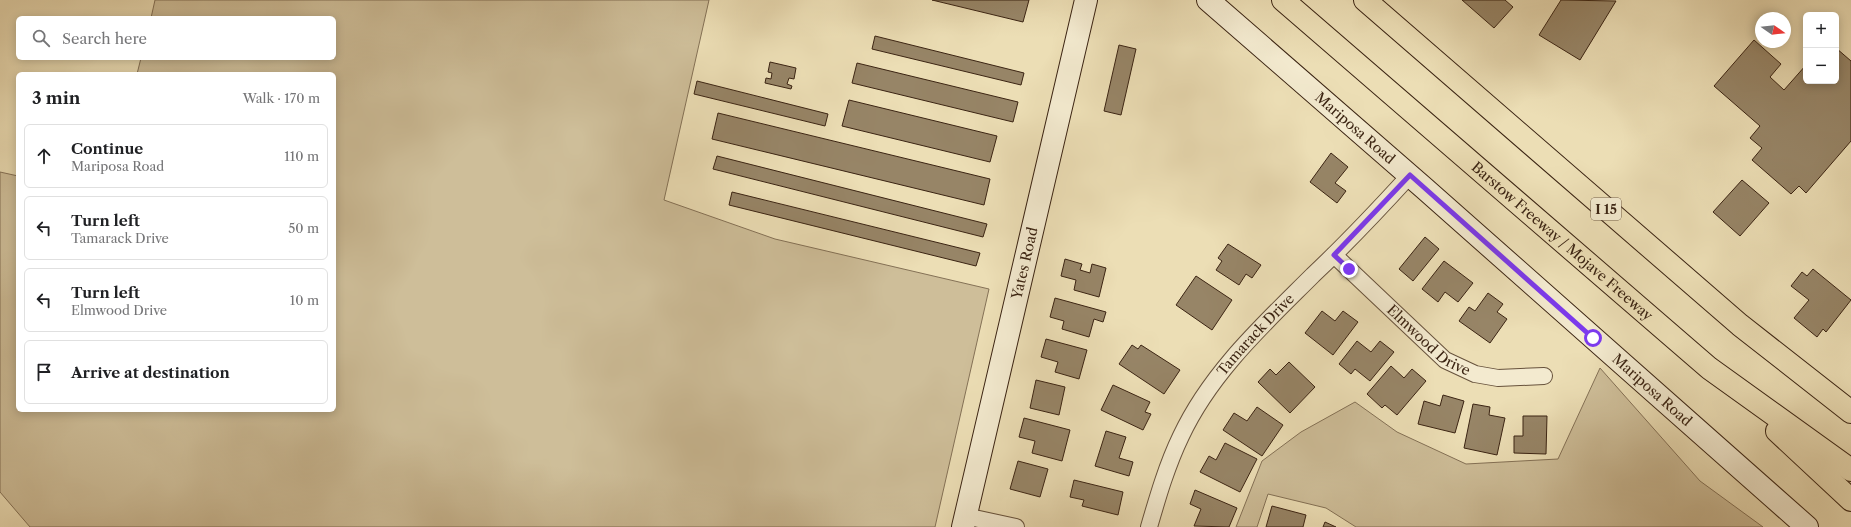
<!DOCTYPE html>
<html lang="en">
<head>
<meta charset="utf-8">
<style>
	:root { --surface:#fff; --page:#f6f6f6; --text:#202124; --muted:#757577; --line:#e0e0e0 }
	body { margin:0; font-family:"Libre Caslon Text",serif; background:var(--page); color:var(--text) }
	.controls { position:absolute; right:12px; top:12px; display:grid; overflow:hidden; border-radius:6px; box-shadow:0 2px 10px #0003 }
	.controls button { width:36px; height:36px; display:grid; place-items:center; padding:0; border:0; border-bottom:1px solid var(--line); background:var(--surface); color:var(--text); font:20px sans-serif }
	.compass { position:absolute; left:1755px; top:12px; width:36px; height:36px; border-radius:50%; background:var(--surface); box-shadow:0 2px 10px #0003; rotate:104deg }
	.stop { position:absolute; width:12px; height:12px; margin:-9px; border:3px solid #7c3aed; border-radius:50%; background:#fff }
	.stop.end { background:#7c3aed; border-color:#fff; box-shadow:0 1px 4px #0008 }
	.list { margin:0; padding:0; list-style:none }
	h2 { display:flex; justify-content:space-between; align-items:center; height:52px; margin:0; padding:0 16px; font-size:17px }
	h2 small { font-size:13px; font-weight:400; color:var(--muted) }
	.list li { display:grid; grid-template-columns:26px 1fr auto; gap:12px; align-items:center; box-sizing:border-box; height:64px; margin:0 8px 8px; padding:0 8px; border:1px solid var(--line); border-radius:6px }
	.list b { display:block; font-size:15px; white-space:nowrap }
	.list p { margin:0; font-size:13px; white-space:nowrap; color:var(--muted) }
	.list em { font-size:13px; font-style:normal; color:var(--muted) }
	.icon { flex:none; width:22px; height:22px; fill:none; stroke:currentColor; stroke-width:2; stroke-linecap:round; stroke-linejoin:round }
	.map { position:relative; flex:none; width:1851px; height:527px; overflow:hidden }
	.search { position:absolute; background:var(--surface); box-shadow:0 2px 10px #0003; left:16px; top:16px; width:320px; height:44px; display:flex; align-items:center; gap:10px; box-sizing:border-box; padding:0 14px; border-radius:6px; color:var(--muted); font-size:15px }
	.panel { position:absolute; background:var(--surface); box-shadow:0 2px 10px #0003; left:16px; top:72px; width:320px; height:340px; border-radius:6px }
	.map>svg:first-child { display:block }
	.green { fill:#cebe99; stroke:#847156 }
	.building { fill:#978567; stroke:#3b2413 }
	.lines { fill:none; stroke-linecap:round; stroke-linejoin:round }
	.street-casing { stroke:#67523c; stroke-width:18 }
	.secondary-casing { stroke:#3b2413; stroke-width:24 }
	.highway-casing { stroke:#3b2413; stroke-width:24 }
	.street { stroke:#f3eacf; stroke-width:16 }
	.secondary { stroke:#f3eacf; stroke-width:22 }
	.highway { stroke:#ecdeb5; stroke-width:22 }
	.route { stroke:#7c3aed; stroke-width:5 }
	.labels { text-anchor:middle; stroke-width:3; stroke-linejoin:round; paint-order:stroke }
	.shield { fill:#f3eacf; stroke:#725f4b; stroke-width:1 }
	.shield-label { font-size:13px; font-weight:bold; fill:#3b2413 }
	.street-label { font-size:14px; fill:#3b2413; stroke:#f3eacf }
</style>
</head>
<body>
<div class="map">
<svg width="1851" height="527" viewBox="0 0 1851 527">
	<rect width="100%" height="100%" fill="#ecdeb5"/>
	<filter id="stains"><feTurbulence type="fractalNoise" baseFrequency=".005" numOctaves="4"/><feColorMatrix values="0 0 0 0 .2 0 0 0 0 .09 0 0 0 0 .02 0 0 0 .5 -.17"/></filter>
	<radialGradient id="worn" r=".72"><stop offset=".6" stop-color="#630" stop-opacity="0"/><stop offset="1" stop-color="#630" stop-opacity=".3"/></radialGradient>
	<!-- green -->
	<g class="green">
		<polygon points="155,0 709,0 664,200 775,239 989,289 935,527 30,527 0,492 0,172 18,176 18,410 334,410 334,74 137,74 141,58 334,58 334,18 151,18"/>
		<polygon points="1600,368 1700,481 1763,527 1356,527 1326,508 1268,494 1257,527 1236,527 1262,461 1301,432 1355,402 1397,432 1466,464 1558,459"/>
	</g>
	<!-- building -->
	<g class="building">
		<polygon points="932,0 1029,0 1023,22"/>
		<polygon points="1462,0 1505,0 1513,7 1494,28"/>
		<polygon points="1561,0 1616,1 1580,60 1539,35"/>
		<polygon points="875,36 1024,73 1021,85 872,49"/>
		<polygon points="1754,40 1781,64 1770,77 1784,90 1806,65 1806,81 1836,81 1836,48 1851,61 1851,141 1806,193 1799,186 1791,194 1752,160 1762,148 1750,138 1760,126 1714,86"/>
		<polygon points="1119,45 1136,49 1121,115 1104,111"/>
		<polygon points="770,62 796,68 794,79 789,78 787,84 792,86 791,89 765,83 766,78 771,79 772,73 768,72"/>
		<polygon points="857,63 1018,102 1013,122 852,83"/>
		<polygon points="697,81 828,114 825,126 694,94"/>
		<polygon points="849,100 997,136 990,162 842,126"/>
		<polygon points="718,113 990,179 984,205 712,139"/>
		<polygon points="1331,153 1348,167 1335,183 1346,191 1337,203 1310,182"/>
		<polygon points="717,156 987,224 983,237 713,169"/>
		<polygon points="1742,180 1769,203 1740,236 1713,212"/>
		<polygon points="732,192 980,253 976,266 729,205"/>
		<polygon points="1425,237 1439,249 1413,281 1399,269"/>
		<polygon points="1228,244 1261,265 1252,278 1246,274 1239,285 1216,270 1222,261 1218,258"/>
		<polygon points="1065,259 1082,264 1080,270 1090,273 1092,264 1106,268 1099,297 1074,290 1076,280 1061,276"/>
		<polygon points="1444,261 1473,283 1458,302 1445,292 1438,302 1422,289"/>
		<polygon points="1813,269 1851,300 1826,332 1823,329 1817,337 1794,318 1809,300 1791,286 1802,272 1807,276"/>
		<polygon points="1196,276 1232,300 1212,330 1176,305"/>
		<polygon points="1488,293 1503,304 1497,312 1507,319 1490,343 1459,321 1469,307 1475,311"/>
		<polygon points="1055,298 1106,312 1103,322 1094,319 1089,337 1062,329 1064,321 1050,317"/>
		<polygon points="1322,311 1335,321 1343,311 1358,322 1333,355 1305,333"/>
		<polygon points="1046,339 1087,350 1079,379 1055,372 1058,362 1041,357"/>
		<polygon points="1357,341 1371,352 1380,341 1394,352 1370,381 1355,369 1351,374 1339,364"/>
		<polygon points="1132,345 1138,349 1141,345 1180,370 1164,394 1119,364"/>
		<polygon points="1289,362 1315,387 1290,413 1258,382 1270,369 1276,375"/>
		<polygon points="1391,366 1404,378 1412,369 1426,381 1397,415 1385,405 1382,408 1367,394"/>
		<polygon points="1036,380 1065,387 1059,415 1030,408"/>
		<polygon points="1113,385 1150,402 1145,412 1151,414 1143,430 1101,410"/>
		<polygon points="1443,395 1464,401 1455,433 1418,424 1424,401 1440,406"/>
		<polygon points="1473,404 1490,407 1489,415 1505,418 1497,455 1464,448"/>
		<polygon points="1257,407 1283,425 1262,456 1223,430 1234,413 1247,421"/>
		<polygon points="1523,416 1547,416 1546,454 1514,453 1514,436 1523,436"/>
		<polygon points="1024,418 1070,430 1062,461 1032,453 1035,441 1019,437"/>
		<polygon points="1106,431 1126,437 1119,458 1133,462 1129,476 1095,466"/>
		<polygon points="1225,443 1257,459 1240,492 1200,472 1209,456 1216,460"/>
		<polygon points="1018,461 1048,469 1040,497 1010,489"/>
		<polygon points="1074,480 1123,492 1118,515 1082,506 1084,500 1070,497"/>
		<polygon points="1195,490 1237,508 1229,527 1194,526 1201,509 1190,504"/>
		<polygon points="1272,506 1306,515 1303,527 1266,527"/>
		<polygon points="1325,522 1336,527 1323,527"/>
	</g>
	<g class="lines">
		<!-- street casing -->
		<g class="street-casing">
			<g id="street">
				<path id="s1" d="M 1334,255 L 1445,360 L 1475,374 L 1498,378 L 1544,376"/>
				<polyline points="965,516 1016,527"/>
				<path id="s2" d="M 1149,527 C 1158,496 1167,465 1181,436 C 1211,372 1264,324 1313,275 C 1347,243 1379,209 1410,175"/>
			</g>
		</g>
		<!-- secondary casing -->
		<g class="secondary-casing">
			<g id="secondary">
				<path id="s3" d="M 1208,0 L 1424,188 L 1807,527"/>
				<path id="s4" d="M 963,527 L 1086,0"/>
			</g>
		</g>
		<!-- highway casing -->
		<g class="highway-casing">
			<g id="highway">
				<path id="s5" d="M 1283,0 L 1709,368 L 1851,470"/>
				<polyline points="1365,0 1740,325 1851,412"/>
				<polyline points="1777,431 1851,500"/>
			</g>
		</g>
		<!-- street -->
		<use href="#street" class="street"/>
		<!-- secondary -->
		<use href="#secondary" class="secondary"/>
		<!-- highway -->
		<use href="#highway" class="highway"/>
	</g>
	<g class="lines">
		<!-- route -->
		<polyline class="route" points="1349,269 1334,255 1410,175 1593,338"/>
	</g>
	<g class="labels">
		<!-- shield labels -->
		<rect class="shield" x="1591" y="198" width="30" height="22" rx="3"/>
		<g class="shield-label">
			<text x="1606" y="214">I 15</text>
		</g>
		<!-- street labels -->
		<g class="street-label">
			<text dy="5" stroke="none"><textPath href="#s3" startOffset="195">Mariposa Road</textPath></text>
			<text dy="5" stroke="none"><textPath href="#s5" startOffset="369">Barstow Freeway / Mojave Freeway</textPath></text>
			<text dy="5" stroke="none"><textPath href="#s4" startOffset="271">Yates Road</textPath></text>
			<text dy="5" stroke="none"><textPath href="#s2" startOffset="223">Tamarack Drive</textPath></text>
			<text dy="5" stroke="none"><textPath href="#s1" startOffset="128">Elmwood Drive</textPath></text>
			<text dy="5" stroke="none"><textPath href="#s3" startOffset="591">Mariposa Road</textPath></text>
		</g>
	</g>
	<rect width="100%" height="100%" filter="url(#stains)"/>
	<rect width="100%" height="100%" fill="url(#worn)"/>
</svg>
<div class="controls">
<button>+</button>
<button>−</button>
</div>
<svg class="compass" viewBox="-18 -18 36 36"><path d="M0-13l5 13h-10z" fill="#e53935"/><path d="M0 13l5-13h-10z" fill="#757577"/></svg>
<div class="stop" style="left:1593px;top:338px"></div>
<div class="stop end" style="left:1349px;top:269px"></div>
<div class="search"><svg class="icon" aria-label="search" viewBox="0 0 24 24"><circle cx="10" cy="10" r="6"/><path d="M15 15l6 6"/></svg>Search here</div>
<section class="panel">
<h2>3 min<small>Walk · 170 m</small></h2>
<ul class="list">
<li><svg class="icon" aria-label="ahead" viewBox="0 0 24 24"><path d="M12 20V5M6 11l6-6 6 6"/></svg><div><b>Continue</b><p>Mariposa Road</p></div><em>110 m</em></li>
<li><svg class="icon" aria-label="left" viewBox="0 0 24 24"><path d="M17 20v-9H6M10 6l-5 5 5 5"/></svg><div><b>Turn left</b><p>Tamarack Drive</p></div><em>50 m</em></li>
<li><svg class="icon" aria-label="left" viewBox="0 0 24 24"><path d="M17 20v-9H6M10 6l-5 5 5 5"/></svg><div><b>Turn left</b><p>Elmwood Drive</p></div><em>10 m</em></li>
<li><svg class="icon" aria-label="arrive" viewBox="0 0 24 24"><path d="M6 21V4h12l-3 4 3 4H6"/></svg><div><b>Arrive at destination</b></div></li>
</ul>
</section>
</div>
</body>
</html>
